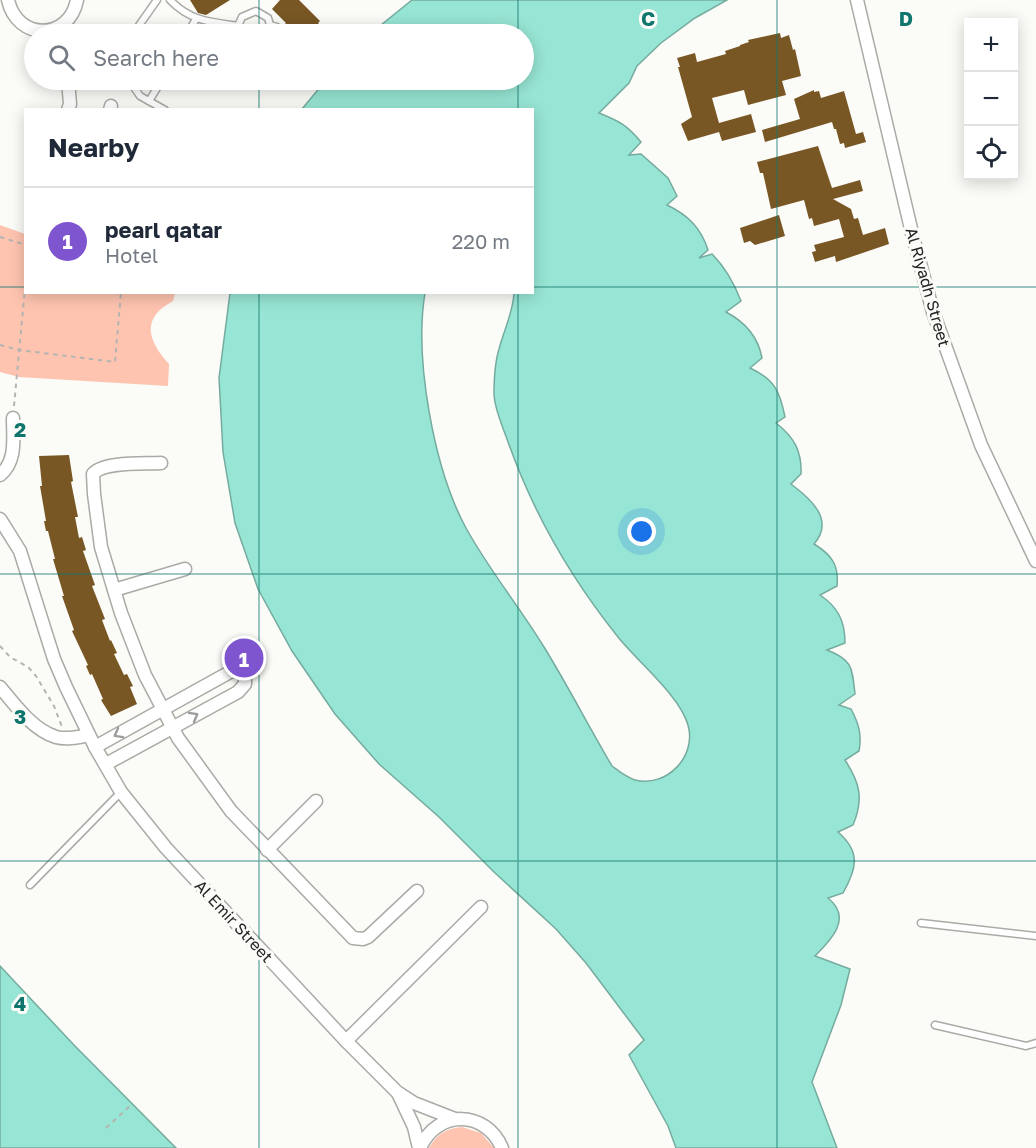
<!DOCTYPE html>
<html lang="en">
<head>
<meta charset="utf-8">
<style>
	:root { --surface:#fff; --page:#f2f2f3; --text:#1f2937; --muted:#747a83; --line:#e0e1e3; --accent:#7e55ce }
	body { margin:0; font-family:"Golos Text",sans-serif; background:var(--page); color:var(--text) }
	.controls { position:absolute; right:18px; top:18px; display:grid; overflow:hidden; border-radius:0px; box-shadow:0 3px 15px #0003 }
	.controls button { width:54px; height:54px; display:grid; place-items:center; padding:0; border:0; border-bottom:2px solid var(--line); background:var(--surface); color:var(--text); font:30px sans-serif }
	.you { position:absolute; left:642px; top:532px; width:21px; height:21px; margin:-15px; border:4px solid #fff; border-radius:50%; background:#1a73e8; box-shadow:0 0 0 9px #1a73e833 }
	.badge { display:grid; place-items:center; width:39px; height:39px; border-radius:50%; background:var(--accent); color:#fff; font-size:20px; font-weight:700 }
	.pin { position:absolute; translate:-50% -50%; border:3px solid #fff; box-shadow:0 2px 6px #0006 }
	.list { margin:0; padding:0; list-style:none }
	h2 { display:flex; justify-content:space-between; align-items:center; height:78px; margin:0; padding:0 24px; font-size:26px }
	h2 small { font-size:20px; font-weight:400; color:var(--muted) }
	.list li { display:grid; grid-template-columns:39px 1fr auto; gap:18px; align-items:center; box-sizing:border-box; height:108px; padding:0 24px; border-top:2px solid var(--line) }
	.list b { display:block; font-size:22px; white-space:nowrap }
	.list p { margin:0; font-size:20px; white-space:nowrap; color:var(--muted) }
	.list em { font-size:20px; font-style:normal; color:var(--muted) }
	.icon { flex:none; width:33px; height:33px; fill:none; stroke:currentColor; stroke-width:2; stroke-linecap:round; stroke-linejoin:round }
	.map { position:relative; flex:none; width:1036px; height:1148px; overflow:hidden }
	.search { position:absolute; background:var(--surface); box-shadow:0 3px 15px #0003; left:24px; top:24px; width:510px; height:66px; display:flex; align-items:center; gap:15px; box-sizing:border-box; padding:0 21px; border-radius:33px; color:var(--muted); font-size:22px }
	.panel { position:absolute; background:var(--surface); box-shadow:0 3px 15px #0003; left:24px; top:108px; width:510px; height:186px; border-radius:0px }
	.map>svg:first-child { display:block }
	.green { fill:#fec4b0 }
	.water { fill:#97e5d4; stroke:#75ab9f; stroke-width:1.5 }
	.building { fill:#795724 }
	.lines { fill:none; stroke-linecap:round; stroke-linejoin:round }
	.lane-casing { stroke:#aaaaa6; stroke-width:9 }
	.street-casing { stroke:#aaaaa6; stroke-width:15 }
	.path { stroke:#b4b4b1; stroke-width:2; stroke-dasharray:4.5 4.5; stroke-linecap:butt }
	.lane { stroke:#fff; stroke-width:6 }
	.street { stroke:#fff; stroke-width:12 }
	.oneway { stroke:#9d9d9c }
	.grid { fill:none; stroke:#0f766e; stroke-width:1.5; stroke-opacity:0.55 }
	.labels { text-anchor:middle; stroke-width:6; stroke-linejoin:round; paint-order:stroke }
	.street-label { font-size:16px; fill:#252524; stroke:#fbfbf7 }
	.grid-label { font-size:20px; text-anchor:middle; font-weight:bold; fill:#0f766e; stroke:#fbfbf7; stroke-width:6; stroke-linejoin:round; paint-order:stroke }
</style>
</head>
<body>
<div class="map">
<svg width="1036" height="1148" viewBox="0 0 1036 1148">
	<rect width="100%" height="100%" fill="#fbfbf7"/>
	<!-- green -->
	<g class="green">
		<path d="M 0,225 L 25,234 L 26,292 L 175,293 L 173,301 C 141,318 147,340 169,364 L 168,386 L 19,377 L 0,372 Z"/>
		<path d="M 462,1127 L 481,1133 L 494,1148 L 429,1148 C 436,1135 446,1128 462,1127 Z"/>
	</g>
	<!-- water -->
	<g class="water">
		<path d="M 412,0 L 727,0 L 695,18 L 661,43 L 637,66 L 629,83 L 599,113 C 619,121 627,125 641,142 L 629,155 L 641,154 L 668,178 L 677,196 L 667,205 C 688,215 701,228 708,250 L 699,258 L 712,254 C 726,268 734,283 741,301 L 726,312 C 745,322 758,336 762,358 L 750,368 C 774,379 780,391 785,417 L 776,423 C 794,437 802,451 801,474 L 791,484 C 811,499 835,520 814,544 C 832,555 839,565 837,586 L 820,595 C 838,607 845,621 845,643 L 827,650 C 853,660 852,668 855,694 L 839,705 L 851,709 C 859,724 862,735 859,751 L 845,760 C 860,783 864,799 853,825 L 838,832 C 861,852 857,868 843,893 L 828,898 C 853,918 831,940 815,956 L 850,969 L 841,1005 L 812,1082 L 837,1148 L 676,1148 L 668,1126 L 629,1055 L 644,1040 L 586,963 L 556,929 L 494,872 L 439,817 L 379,764 L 335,714 L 292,651 L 258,589 L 235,523 L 223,452 L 219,378 L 230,293 L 425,293 C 414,359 434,469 466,528 C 489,570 519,606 544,647 C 568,686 589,727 612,766 C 620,772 626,777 635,780 C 667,788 697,756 688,725 C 680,696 638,662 618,637 C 570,577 532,511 507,439 C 502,425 495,410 494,395 C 494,381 495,362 499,349 C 504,330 513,313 514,293 L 532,292 L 532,110 L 302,109 L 326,80 L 524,80 L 524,34 L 370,34 Z"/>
		<polygon points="0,966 73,1044 176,1148 0,1148"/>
	</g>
	<!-- building -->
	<g class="building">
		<polygon points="190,0 230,0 206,15 198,13"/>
		<polygon points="280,0 299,0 320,21 318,23 330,34 293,34 284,25 286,23 272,9"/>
		<polygon points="780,33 781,38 789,35 793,50 795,49 801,76 782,81 786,95 748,105 744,90 712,98 719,123 751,114 756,132 722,141 719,132 688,141 681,124 692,117 678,67 680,67 677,58 695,53 697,62 726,54 725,51 740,46 740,45 749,42 748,40"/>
		<polygon points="814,90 814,92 819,91 821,98 844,91 856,134 863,132 866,142 845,148 844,143 840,144 836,129 834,129 832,122 765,142 762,130 800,119 794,99"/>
		<polygon points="818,146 832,188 860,180 863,191 833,199 851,209 854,219 858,218 863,235 885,228 889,244 836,262 835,256 815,262 812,252 816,251 814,245 844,237 839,219 814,226 812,218 809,219 804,200 771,209 763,173 760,173 757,162"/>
		<polygon points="779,215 785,236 755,245 750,241 744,243 740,228"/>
		<polygon points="69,455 73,481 71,482 78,517 75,517 79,538 82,537 86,550 83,551 95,585 92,586 105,619 102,620 110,641 111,640 117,653 114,654 124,675 127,674 133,686 130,687 137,704 111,716 101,700 103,699 92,674 90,675 86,666 88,665 72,631 74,630 62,596 64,596 53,559 55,559 48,531 46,531 44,521 46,521 40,486 42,486 39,456"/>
	</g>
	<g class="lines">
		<!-- lane casing -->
		<g class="lane-casing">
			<g id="lane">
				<path d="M 170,0 C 190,21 210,22 238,26"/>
				<polyline points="270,25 277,27 284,34"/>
				<polyline points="133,34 157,0"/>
				<polyline points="187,34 196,19"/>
				<polyline points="246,34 240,31 238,26 242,17 256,11 268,18 270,25 265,34"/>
				<polyline points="129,80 140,96 165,110"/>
				<polyline points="149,101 162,80"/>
				<polyline points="30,885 121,792"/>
				<polyline points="921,923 1036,936"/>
				<polyline points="935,1025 1026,1046 1036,1043"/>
			</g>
		</g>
		<!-- street casing -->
		<g class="street-casing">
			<g id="street">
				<path d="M 8,0 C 17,41 69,41 77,0"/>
				<polyline points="857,0 912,233 933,312 981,445 1036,561"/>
				<polyline points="68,80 70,104 68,110"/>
				<polyline points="110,110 111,106"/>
				<path d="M 161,463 C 145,464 103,461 93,474 L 94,494 L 101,547 L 121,613 L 145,675 L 178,738 L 231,811 L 353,938 L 363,939 L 368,937 L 417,891"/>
				<path d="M 0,475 C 17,461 13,439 13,418"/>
				<polyline points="0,519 20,551 54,659 66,687 95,747 121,792 166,848 346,1041 397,1092 414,1103 455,1119"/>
				<polyline points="114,590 185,569"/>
				<path d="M 0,687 C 15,705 33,730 56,737 C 67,740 79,737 89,735"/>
				<polyline points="95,747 230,672 238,670 245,674 245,684 238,692 106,764"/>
				<polyline points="267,850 316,801"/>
				<polyline points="346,1041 481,907"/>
				<polyline points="398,1093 414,1127 419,1148"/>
				<path d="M 420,1148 C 437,1109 486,1110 502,1148"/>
			</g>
		</g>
		<!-- path -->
		<g class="path">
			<polyline points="0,237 26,245"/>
			<polyline points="0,345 19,350 115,362 121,292"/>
			<polyline points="14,406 26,277"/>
			<polyline points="0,646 10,657 28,667 36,676 54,706 62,727"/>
			<polyline points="106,1128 132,1104"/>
		</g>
		<!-- lane -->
		<use href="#lane" class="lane"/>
		<!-- street -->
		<use href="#street" class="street"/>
	</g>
	<!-- one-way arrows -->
	<defs><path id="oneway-chevron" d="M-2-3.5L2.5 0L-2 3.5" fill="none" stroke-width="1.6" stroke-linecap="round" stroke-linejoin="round" transform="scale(1.5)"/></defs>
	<g class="oneway">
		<use href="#oneway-chevron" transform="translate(194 716) rotate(-29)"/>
		<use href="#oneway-chevron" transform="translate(118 734) rotate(151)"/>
	</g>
	<!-- grid -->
	<path class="grid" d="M 259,0 L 259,34M 518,0 L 518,34M 777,0 L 777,1148M 259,80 L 259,110M 518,80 L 518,110M 0,287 L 26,287M 532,287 L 1036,287M 259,292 L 259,1148M 518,292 L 518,1148M 0,574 L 1036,574M 0,861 L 1036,861"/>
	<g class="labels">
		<!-- street labels -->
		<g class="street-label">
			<text transform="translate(928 287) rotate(74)" y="6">Al Riyadh Street</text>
			<text transform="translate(234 921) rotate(47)" y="6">Al Emir Street</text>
		</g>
	</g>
	<g class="grid-label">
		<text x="648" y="26">C</text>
		<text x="906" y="26">D</text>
		<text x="20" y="437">2</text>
		<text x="20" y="724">3</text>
		<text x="20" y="1011">4</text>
	</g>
</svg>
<div class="controls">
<button>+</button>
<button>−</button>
<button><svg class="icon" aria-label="locate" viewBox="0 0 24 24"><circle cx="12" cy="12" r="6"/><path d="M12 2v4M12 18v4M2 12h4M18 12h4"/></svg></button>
</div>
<div class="you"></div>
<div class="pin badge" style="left:244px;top:658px">1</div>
<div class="search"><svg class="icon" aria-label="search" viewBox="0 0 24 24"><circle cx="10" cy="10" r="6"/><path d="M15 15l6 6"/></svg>Search here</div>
<section class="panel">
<h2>Nearby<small></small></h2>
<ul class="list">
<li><span class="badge">1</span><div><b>pearl qatar</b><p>Hotel</p></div><em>220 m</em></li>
</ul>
</section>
</div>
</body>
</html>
